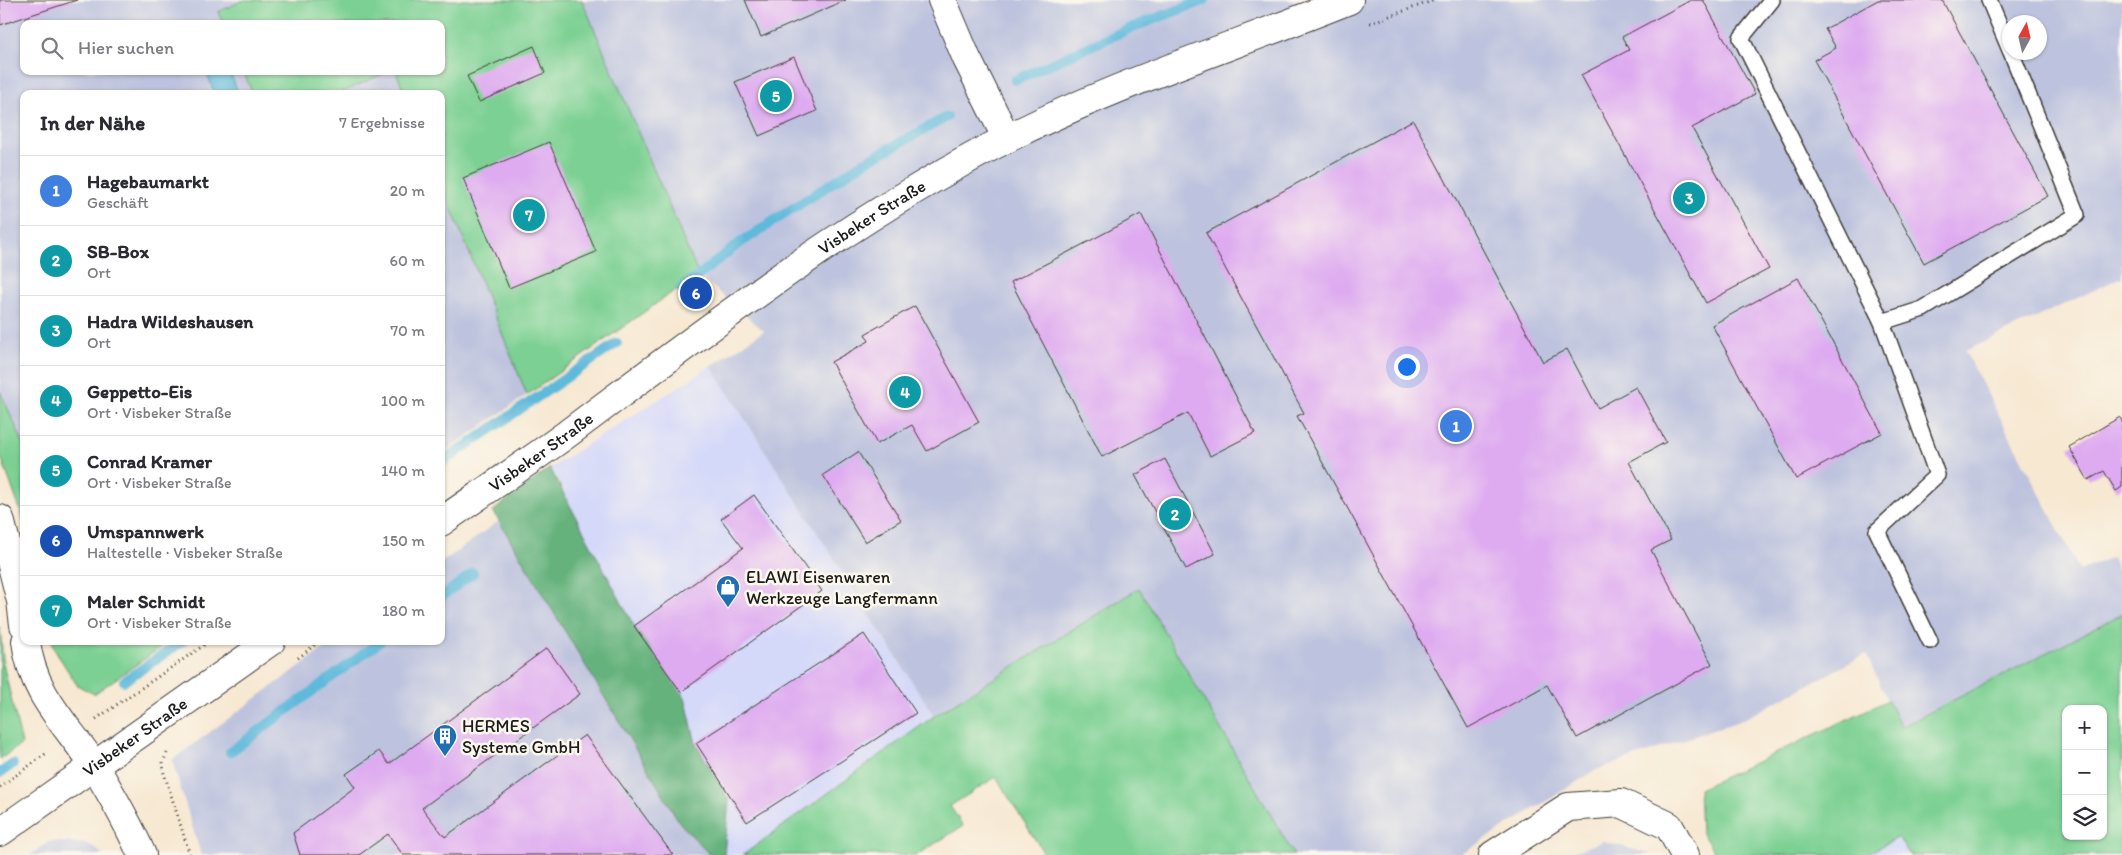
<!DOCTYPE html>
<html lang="de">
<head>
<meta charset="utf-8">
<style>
	:root { --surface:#fff; --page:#f2f2f3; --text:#2b2b33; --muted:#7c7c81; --line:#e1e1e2; --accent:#0b8043 }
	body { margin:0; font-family:Itim,sans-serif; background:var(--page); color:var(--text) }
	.controls { position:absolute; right:15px; bottom:15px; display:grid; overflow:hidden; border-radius:10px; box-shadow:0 1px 4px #0004 }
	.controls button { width:45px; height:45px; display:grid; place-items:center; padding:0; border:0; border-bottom:1px solid var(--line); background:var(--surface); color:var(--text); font:25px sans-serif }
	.compass { position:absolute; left:2002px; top:15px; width:45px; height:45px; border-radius:50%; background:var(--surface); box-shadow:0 1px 4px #0004; rotate:8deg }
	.you { position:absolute; left:1406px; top:366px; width:18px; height:18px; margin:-12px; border:4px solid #fff; border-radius:50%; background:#1a73e8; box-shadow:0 0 0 8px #1a73e833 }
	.badge { display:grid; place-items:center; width:32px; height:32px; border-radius:50%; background:var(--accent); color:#fff; font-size:16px; font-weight:700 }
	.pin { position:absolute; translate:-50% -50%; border:2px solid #fff; box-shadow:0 1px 5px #0006 }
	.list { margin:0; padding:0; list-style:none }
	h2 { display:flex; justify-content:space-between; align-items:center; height:65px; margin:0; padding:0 20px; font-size:21px }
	h2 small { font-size:16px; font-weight:400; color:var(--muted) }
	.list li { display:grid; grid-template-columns:32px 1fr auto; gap:15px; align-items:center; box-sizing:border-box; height:70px; padding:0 20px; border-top:1px solid var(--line) }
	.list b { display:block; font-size:19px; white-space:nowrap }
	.list p { margin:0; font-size:16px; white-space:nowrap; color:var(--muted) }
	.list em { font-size:16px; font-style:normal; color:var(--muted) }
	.icon { flex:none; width:28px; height:28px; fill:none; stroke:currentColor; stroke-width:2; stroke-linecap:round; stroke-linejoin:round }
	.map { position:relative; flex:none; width:2122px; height:855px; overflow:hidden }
	.search { position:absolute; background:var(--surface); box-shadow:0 1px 4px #0004; left:20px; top:20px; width:425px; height:55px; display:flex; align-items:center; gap:12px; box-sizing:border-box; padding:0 18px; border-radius:10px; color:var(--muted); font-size:19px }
	.panel { position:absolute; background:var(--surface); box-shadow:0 1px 4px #0004; left:20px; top:90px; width:425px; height:555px; border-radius:10px }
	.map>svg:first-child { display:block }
	.built { fill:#d4d8f9 }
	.industrial { fill:#bdc3de; fill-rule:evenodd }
	.green { fill:#7cd093; stroke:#4c7658; fill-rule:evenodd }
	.forest { fill:#65b27d; stroke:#40674c }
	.water { fill:#5eb9db; stroke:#3d6a7c }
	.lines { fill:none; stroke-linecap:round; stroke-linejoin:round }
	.stream { stroke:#5eb9db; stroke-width:10 }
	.building { fill:#deabf0 }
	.lane-casing { stroke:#3d3b37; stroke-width:18 }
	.street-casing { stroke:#3d3b37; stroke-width:30 }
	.secondary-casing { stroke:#3d3b37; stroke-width:30 }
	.path { stroke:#3d3b37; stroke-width:3; stroke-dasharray:1 4; stroke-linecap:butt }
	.lane { stroke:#fff; stroke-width:15 }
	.street { stroke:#fff; stroke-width:28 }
	.secondary { stroke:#fff; stroke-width:28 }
	.labels { text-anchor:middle; stroke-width:5; stroke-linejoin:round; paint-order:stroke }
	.street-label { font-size:18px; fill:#1c1c1c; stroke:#fbf7ec }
	.poi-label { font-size:18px; fill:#1c1c1c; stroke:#fbf7ec; text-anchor:start }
</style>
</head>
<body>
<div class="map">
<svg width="2122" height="855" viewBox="0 0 2122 855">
	<rect width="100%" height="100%" fill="#fbf7ec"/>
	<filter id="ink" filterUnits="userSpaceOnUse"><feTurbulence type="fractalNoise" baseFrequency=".02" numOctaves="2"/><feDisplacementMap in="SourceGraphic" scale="10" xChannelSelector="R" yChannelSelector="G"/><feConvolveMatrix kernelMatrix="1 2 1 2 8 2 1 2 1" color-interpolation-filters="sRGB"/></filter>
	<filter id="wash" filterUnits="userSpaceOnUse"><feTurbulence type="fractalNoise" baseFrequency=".0096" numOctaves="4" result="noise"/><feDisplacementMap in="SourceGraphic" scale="20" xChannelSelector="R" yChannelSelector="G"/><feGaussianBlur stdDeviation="1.12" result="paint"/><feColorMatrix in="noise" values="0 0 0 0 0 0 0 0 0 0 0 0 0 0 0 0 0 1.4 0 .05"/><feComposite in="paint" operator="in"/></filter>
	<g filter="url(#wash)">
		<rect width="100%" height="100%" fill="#f7e8d2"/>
		<!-- built -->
		<g class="built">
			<polygon points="711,366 934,716 743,855 724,855 729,800 696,743 685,697 634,626 550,468"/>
			<polygon points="1898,837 1910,855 1865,855"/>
		</g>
		<!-- industrial -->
		<g class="industrial">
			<polygon points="0,0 244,0 218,12 223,24 24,24 24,71 243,71 253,94 24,94 24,445 0,391"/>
			<path d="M 582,0 L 2122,0 L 2122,277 L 1965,351 L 2080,571 L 2112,557 L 2122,581 L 2122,614 L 1900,727 L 1866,654 L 1742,720 L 1596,770 L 1460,855 L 1294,855 L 1139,588 L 934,716 L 711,366 L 764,331 L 698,274 ZM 2010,22 L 2040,22 L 2040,52 L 2010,52 Z"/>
			<polygon points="389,71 396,71 405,94 339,94"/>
			<polygon points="441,183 527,395 441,454"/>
			<polygon points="499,521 680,823 710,855 201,855 172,760 334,641 441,641 441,563"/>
			<polygon points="50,841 88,844 104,855 30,855"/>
			<polygon points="1603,841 1649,854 1650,855 1565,855"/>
		</g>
		<!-- green -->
		<g class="green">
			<polygon points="244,0 582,0 698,274 527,395 441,183 441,94 405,94 396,71 441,71 441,24 223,24 218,12"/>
			<polygon points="243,71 389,71 339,94 253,94"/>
			<polygon points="0,391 24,445 24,521 0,454"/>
			<polygon points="1139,588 1294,855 1045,855 996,777 950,806 963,826 917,855 743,855 934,716"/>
			<path d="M 2122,614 L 2122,855 L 1910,855 L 1898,837 L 1865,855 L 1716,855 L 1701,832 L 1699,789 L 1888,700 L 1901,727 ZM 2066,709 L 2103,709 L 2103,836 L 2066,836 Z"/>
			<polygon points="0,627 4,668 22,744 0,759"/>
			<polygon points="52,641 125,641 160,648 94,694 77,685 54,649"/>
		</g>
		<!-- forest -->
		<polygon class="forest" points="550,468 634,626 685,697 696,744 729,800 724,855 710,855 680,823 493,511"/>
		<!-- water -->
		<polygon class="water" points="206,71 229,71 239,94 215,94"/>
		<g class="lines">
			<!-- stream -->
			<g class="stream">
				<polyline points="1015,80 1133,27 1205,0"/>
				<polyline points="681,289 740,243 863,163 947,117"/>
				<polyline points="441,463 617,343"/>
				<polyline points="441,597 473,573"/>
				<polyline points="124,681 183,641"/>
				<polyline points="230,752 381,641"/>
				<polyline points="0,773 13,764"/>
			</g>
		</g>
		<g id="blocks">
			<!-- building -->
			<g class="building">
				<polygon points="0,0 77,0 0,25"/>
				<polygon points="745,0 846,0 761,37"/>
				<polygon points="1691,0 1703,0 1755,94 1692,128 1769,269 1706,303 1581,75 1629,50 1622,37"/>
				<polygon points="1878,0 1942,0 2048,196 1924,263 1814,60 1836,48 1825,29"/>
				<polygon points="534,46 545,73 479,102 467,76"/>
				<polygon points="794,57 817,111 759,136 735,82"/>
				<polygon points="1413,120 1543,362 1567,349 1598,408 1636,387 1666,442 1629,462 1671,540 1651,550 1712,664 1577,738 1547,685 1468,728 1297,416 1304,413 1206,233"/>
				<polygon points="549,142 596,252 509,288 463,178"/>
				<polygon points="1141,214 1255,433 1210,456 1188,413 1102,457 1011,282"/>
				<polygon points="1798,278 1882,433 1796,479 1712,325"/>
				<polygon points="915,306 979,422 927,451 912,425 877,444 831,362 869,341 865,334"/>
				<polygon points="2120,417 2122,421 2122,487 2116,491 2104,471 2088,480 2069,447"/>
				<polygon points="858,452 901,520 865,542 823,475"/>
				<polygon points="1165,459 1215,554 1186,569 1135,475"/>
				<polygon points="754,495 822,591 681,692 634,626 743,548 721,519"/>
				<polygon points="864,634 916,713 747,822 696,743"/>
				<polygon points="547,648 580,694 422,808 445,837 585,735 673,855 403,855 388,834 359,855 300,855 293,833 355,787 346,774 379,751 389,764"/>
			</g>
		</g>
	</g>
	<g filter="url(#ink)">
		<use href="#blocks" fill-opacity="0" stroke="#3d3b37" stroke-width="1"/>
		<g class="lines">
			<!-- lane casing -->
			<g class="lane-casing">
				<g id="lane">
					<polyline points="1772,0 1741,38 1882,322 1923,309 2077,215 2011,52"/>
					<polyline points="1989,0 2010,50"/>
					<polyline points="1882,322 1937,475 1877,531 1930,641"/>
				</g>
			</g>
			<!-- street casing -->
			<g class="street-casing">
				<g id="street">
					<polyline points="942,0 967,59 1007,139"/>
					<polyline points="0,519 21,601 24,625"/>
					<path d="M 26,641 C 32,695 67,724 95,767 C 112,795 129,825 142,855"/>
					<polyline points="1493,855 1568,807 1621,803 1669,826 1685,855"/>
				</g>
			</g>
			<!-- secondary casing -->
			<g class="secondary-casing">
				<g id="secondary">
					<path id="s1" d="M 441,522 C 483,492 526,464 567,434 C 709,328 848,220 1006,139 C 1117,83 1235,46 1349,0"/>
					<path id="s2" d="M 0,832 L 271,641"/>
				</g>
			</g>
			<!-- path -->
			<g class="path">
				<polyline points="1370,23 1435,0"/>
				<polyline points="298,658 320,641"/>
				<polyline points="96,719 210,641"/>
				<polyline points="167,753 163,762 164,773 190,855"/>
				<polyline points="0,787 48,752"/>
			</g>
			<!-- lane -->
			<use href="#lane" class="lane"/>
			<!-- street -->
			<use href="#street" class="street"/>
			<!-- secondary -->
			<use href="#secondary" class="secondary"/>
		</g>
	</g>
	<!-- icons -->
	<defs>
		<g id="shop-pin" transform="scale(1.25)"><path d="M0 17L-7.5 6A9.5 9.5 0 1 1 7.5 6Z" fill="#1f6fb2" stroke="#fbf7ec"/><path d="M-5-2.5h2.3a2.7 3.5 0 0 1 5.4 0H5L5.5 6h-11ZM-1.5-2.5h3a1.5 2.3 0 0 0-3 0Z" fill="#fff"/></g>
		<g id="building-pin" transform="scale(1.25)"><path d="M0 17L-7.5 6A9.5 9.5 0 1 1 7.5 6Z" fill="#1f6fb2" stroke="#fbf7ec"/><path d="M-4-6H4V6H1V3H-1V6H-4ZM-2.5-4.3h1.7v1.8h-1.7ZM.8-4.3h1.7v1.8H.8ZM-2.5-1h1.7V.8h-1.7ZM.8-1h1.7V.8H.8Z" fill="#fff"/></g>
	</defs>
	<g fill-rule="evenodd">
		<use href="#shop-pin" x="728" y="587"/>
		<use href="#building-pin" x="445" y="736"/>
	</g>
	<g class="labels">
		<!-- street labels -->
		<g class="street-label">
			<text dy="6" stroke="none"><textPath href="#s1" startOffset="528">Visbeker Straße</textPath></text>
			<text dy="6" stroke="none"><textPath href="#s1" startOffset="122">Visbeker Straße</textPath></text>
			<text dy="6" stroke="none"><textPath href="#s2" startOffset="165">Visbeker Straße</textPath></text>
		</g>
		<!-- poi labels -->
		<g class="poi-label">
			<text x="746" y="583">ELAWI Eisenwaren<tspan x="746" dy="21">Werkzeuge Langfermann</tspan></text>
			<text x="462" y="732">HERMES<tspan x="462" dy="21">Systeme GmbH</tspan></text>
		</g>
	</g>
</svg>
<div class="controls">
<button>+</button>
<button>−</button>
<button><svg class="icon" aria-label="layers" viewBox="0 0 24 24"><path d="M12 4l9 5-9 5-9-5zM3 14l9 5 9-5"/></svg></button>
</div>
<svg class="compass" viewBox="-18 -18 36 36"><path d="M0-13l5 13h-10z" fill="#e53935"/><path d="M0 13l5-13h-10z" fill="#7c7c81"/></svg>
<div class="you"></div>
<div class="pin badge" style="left:1456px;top:426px;background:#3f7fe0">1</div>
<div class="pin badge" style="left:1175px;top:514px;background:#0f9aa8">2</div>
<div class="pin badge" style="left:1689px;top:198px;background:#0f9aa8">3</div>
<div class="pin badge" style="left:905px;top:392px;background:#0f9aa8">4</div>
<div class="pin badge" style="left:776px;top:96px;background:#0f9aa8">5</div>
<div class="pin badge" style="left:696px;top:293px;background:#1a4fb4">6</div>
<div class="pin badge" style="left:529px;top:215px;background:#0f9aa8">7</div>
<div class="search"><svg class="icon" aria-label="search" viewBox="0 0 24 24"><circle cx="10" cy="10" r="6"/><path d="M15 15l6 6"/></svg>Hier suchen</div>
<section class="panel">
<h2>In der Nähe<small>7 Ergebnisse</small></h2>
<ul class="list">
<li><span class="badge" style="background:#3f7fe0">1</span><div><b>Hagebaumarkt</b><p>Geschäft</p></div><em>20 m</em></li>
<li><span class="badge" style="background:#0f9aa8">2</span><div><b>SB-Box</b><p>Ort</p></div><em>60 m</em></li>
<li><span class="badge" style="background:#0f9aa8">3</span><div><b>Hadra Wildeshausen</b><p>Ort</p></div><em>70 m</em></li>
<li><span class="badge" style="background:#0f9aa8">4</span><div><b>Geppetto-Eis</b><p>Ort · Visbeker Straße</p></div><em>100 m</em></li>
<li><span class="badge" style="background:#0f9aa8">5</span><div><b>Conrad Kramer</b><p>Ort · Visbeker Straße</p></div><em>140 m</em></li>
<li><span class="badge" style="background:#1a4fb4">6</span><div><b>Umspannwerk</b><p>Haltestelle · Visbeker Straße</p></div><em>150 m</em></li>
<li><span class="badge" style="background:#0f9aa8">7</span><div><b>Maler Schmidt</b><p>Ort · Visbeker Straße</p></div><em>180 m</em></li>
</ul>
</section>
</div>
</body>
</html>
